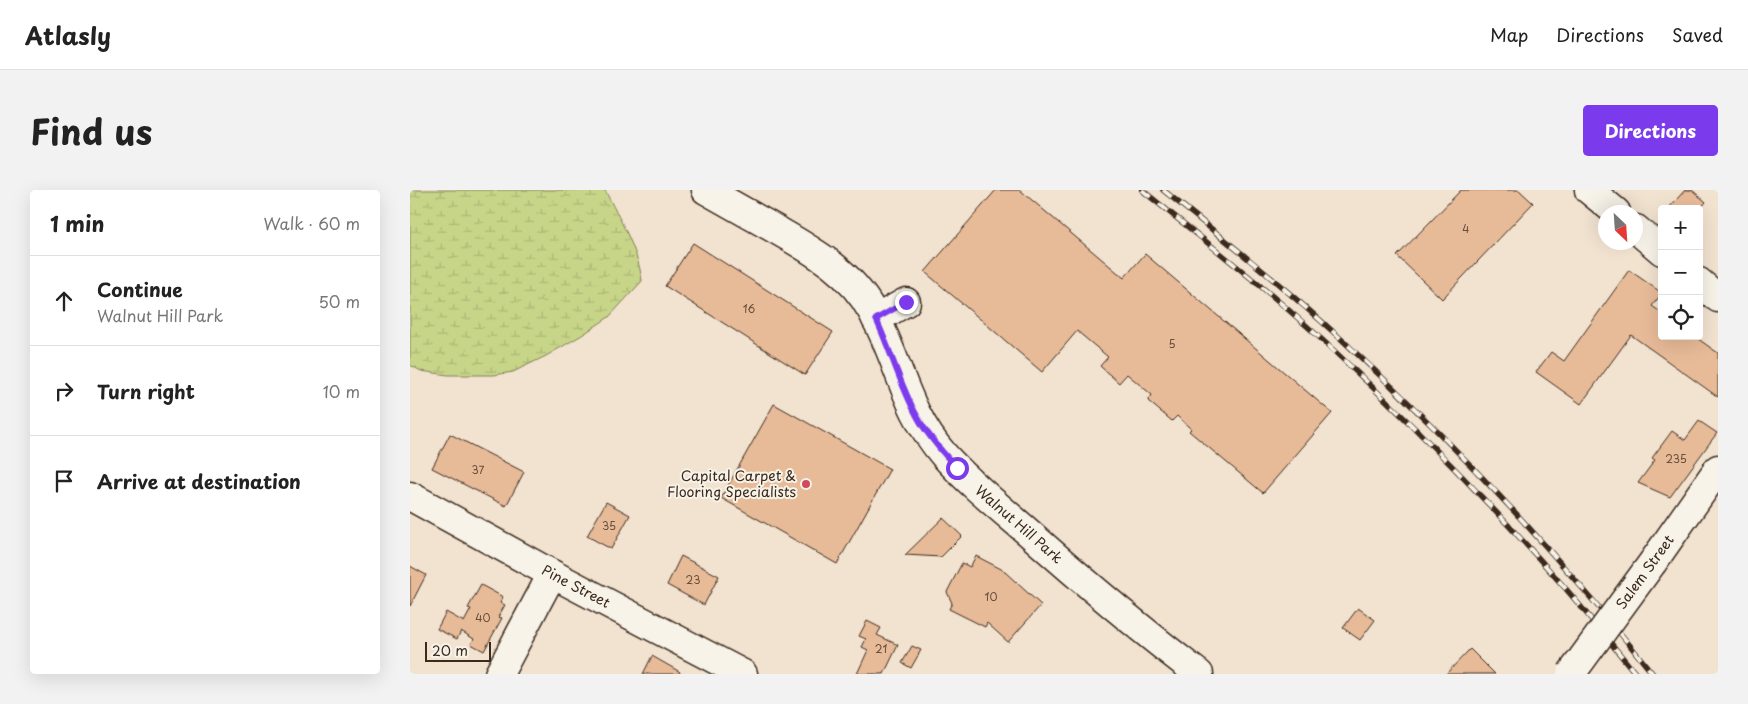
<!DOCTYPE html>
<html lang="en">
<head>
<meta charset="utf-8">
<style>
	:root { --surface:#fff; --page:#f2f2f2; --text:#222; --muted:#767676; --line:#e0e0e0; --accent:#7c3aed }
	body { margin:0; font-family:"Playpen Sans",sans-serif; background:var(--page); color:var(--text) }
	.controls { position:absolute; right:15px; top:15px; display:grid; overflow:hidden; border-radius:5px; box-shadow:0 5px 20px #0002 }
	.controls button { width:45px; height:45px; display:grid; place-items:center; padding:0; border:0; border-bottom:1px solid var(--line); background:var(--surface); color:var(--text); font:25px sans-serif }
	.compass { position:absolute; left:1188px; top:15px; width:45px; height:45px; border-radius:50%; background:var(--surface); box-shadow:0 5px 20px #0002; rotate:155deg }
	.scale { position:absolute; left:15px; bottom:12px; width:66px; box-sizing:border-box; padding-left:5px; border:2px solid #3b2a1e; border-top:0; font-size:14px; line-height:18px; white-space:nowrap; color:#3b2a1e; -webkit-text-stroke:4px #f7f3e8; paint-order:stroke }
	.stop { position:absolute; width:15px; height:15px; margin:-11px; border:4px solid #7c3aed; border-radius:50%; background:#fff }
	.stop.end { background:#7c3aed; border-color:#fff; box-shadow:0 1px 5px #0008 }
	.list { margin:0; padding:0; list-style:none }
	h2 { display:flex; justify-content:space-between; align-items:center; height:65px; margin:0; padding:0 20px; font-size:21px }
	h2 small { font-size:16px; font-weight:400; color:var(--muted) }
	.list li { display:grid; grid-template-columns:32px 1fr auto; gap:15px; align-items:center; box-sizing:border-box; height:90px; padding:0 20px; border-top:1px solid var(--line) }
	.list b { display:block; font-size:19px; white-space:nowrap }
	.list p { margin:0; font-size:16px; white-space:nowrap; color:var(--muted) }
	.list em { font-size:16px; font-style:normal; color:var(--muted) }
	.icon { flex:none; width:28px; height:28px; fill:none; stroke:currentColor; stroke-width:2; stroke-linecap:round; stroke-linejoin:round }
	.map { position:relative; flex:none; width:1308px; height:484px; overflow:hidden; border-radius:5px }
	header { display:flex; align-items:center; gap:30px; box-sizing:border-box; height:70px; padding:0 25px; background:var(--surface); border-bottom:1px solid var(--line) }
	header strong { font-size:24px }
	nav { display:flex; gap:28px; margin-inline-start:auto; font-size:18px }
	.intro { display:flex; align-items:center; justify-content:space-between; box-sizing:border-box; height:120px; padding:0 30px }
	h1 { margin:0; font-size:35px }
	.button { padding:12px 22px; border-radius:5px; background:var(--accent); color:#fff; font-size:18px; font-weight:700 }
	main { display:flex; gap:30px; padding:0 30px }
	aside { flex:1; background:var(--surface); border-radius:5px; box-shadow:0 5px 20px #0002 }
	.map>svg:first-child { display:block }
	.wetland { fill:url(#wetland-marsh); stroke:#818053 }
	.building { fill:#e8bb98; stroke:#3b2a1e }
	.lines { fill:none; stroke-linecap:round; stroke-linejoin:round }
	.minor-casing { stroke:#3b2a1e; stroke-width:31 }
	.minor { stroke:#f7f3e8; stroke-width:28 }
	.rail-casing { stroke:#3b2a1e; stroke-width:5.5 }
	.rail { stroke:#f7f3e8; stroke-width:4; stroke-dasharray:11; stroke-linecap:butt }
	.minor-bridge-casing { stroke:#3b2a1e; stroke-width:31; stroke-linecap:butt }
	.minor-bridge { stroke:#f7f3e8; stroke-width:28 }
	.route { stroke:#7c3aed; stroke-width:6 }
	.poi-dot { fill:#d1495b; stroke:#f7f3e8; stroke-width:2 }
	.labels { text-anchor:middle; stroke-width:4; stroke-linejoin:round; paint-order:stroke }
	.number-label { font-size:11px; fill:#664e3c }
	.poi-label { font-size:14px; fill:#3b2a1e; stroke:#f7f3e8; text-anchor:end }
	.street-label { font-size:14px; fill:#3b2a1e; stroke:#f7f3e8 }
</style>
</head>
<body>
<header>
<strong>Atlasly</strong>
<nav><a>Map</a><a>Directions</a><a>Saved</a></nav>
</header>
<div class="intro"><h1>Find us</h1><a class="button">Directions</a></div>
<main>
<aside>
<h2>1 min<small>Walk · 60 m</small></h2>
<ul class="list">
<li><svg class="icon" aria-label="ahead" viewBox="0 0 24 24"><path d="M12 20V5M6 11l6-6 6 6"/></svg><div><b>Continue</b><p>Walnut Hill Park</p></div><em>50 m</em></li>
<li><svg class="icon" aria-label="right" viewBox="0 0 24 24"><path d="M7 20v-9h11M14 6l5 5-5 5"/></svg><div><b>Turn right</b></div><em>10 m</em></li>
<li><svg class="icon" aria-label="arrive" viewBox="0 0 24 24"><path d="M6 21V4h12l-3 4 3 4H6"/></svg><div><b>Arrive at destination</b></div></li>
</ul>
</aside>
<div class="map">
<svg width="1308" height="484" viewBox="0 0 1308 484">
	<defs>
		<pattern id="wetland-marsh" width="20" height="14" patternUnits="userSpaceOnUse" patternTransform="scale(1.25)"><rect width="20" height="14" fill="#c7d588"/><path d="M1 5h8M5 5V1M11 12h8M15 12V8" fill="none" stroke="#acb775"/></pattern>
	</defs>
	<rect width="100%" height="100%" fill="#f2e2d0"/>
	<filter id="ink" filterUnits="userSpaceOnUse"><feTurbulence type="fractalNoise" baseFrequency=".02" numOctaves="2"/><feDisplacementMap in="SourceGraphic" scale="10" xChannelSelector="R" yChannelSelector="G"/><feConvolveMatrix kernelMatrix="1 2 1 2 8 2 1 2 1" color-interpolation-filters="sRGB"/></filter>
	<g filter="url(#ink)">
		<!-- wetland -->
		<path class="wetland" d="M 0,0 L 195,0 C 209,29 228,58 232,91 L 199,127 L 172,145 L 136,166 L 103,182 L 84,185 L 38,185 L 11,181 L 0,175 Z"/>
		<!-- building -->
		<g class="building">
			<polygon points="586,0 610,0 714,88 735,64 922,223 853,303 779,241 781,239 767,226 762,231 738,211 742,205 717,184 709,193 690,176 698,167 667,141 632,182 515,82"/>
			<polygon points="1051,0 1109,0 1123,13 1032,109 987,66"/>
			<polygon points="1275,0 1282,0 1296,12 1289,20 1258,19"/>
			<polygon points="283,53 423,142 395,185 255,96"/>
			<polygon points="1219,80 1252,103 1242,116 1252,123 1252,146 1284,146 1308,163 1308,207 1221,145 1171,214 1126,182 1141,162 1154,171"/>
			<polygon points="364,214 480,279 427,374 311,308"/>
			<polygon points="1289,231 1307,243 1260,307 1228,293 1245,270 1242,268 1262,241 1275,250"/>
			<polygon points="40,244 114,282 96,316 22,278"/>
			<polygon points="196,312 220,325 201,359 177,346"/>
			<polygon points="533,328 552,346 531,367 495,365"/>
			<polygon points="271,366 309,386 294,415 257,395"/>
			<polygon points="566,366 595,381 595,382 631,415 598,452 577,433 575,437 539,419 542,413 537,402 552,373 560,377"/>
			<polygon points="0,376 16,385 0,416"/>
			<polygon points="71,395 93,407 90,413 95,415 88,427 92,428 74,461 61,454 64,449 51,441 47,449 27,439 36,422 54,432 61,419 58,418"/>
			<polygon points="948,418 965,430 950,450 933,438"/>
			<polygon points="457,431 471,438 467,445 488,455 474,484 447,484 458,460 452,457 456,449 449,446"/>
			<polygon points="502,456 511,460 501,478 492,473"/>
			<polygon points="1060,459 1085,484 1036,484"/>
			<polygon points="242,466 270,482 269,484 233,484"/>
		</g>
		<g class="lines">
			<!-- minor casing -->
			<g class="minor-casing">
				<g id="minor">
					<path id="s1" d="M 296,0 C 319,13 342,26 365,39 C 403,61 440,81 462,121 C 490,171 494,219 534,265 C 559,293 589,317 618,342 C 673,391 730,439 789,484"/>
					<polyline points="1179,0 1206,22"/>
					<polyline points="1226,39 1252,61"/>
					<polyline points="1289,92 1308,108"/>
					<polyline points="466,129 496,112"/>
					<path id="s2" d="M 0,306 L 142,384 L 333,484"/>
					<polyline points="1243,372 1308,279"/>
					<polyline points="89,484 142,384"/>
				</g>
			</g>
			<!-- minor -->
			<use href="#minor" class="minor"/>
			<!-- rail casing -->
			<g class="rail-casing">
				<g id="rail">
					<path d="M 732,0 C 796,52 861,102 921,158 C 1003,234 1082,315 1156,399 C 1180,427 1203,456 1226,484"/>
					<path d="M 753,0 C 813,48 873,96 930,148 C 1013,224 1093,306 1166,391 C 1193,421 1218,453 1243,484"/>
				</g>
			</g>
			<!-- rail -->
			<use href="#rail" class="rail"/>
			<!-- minor-bridge casing -->
			<g class="minor-bridge-casing">
				<polyline id="minor-bridge" points="1161,484 1243,372"/>
			</g>
			<!-- minor-bridge -->
			<use href="#minor-bridge" class="minor-bridge"/>
		</g>
	</g>
	<g class="lines" filter="url(#ink)">
		<!-- route -->
		<path class="route" d="M 496,112 L 466,129 C 481,161 490,195 507,226 C 517,245 532,262 547,278"/>
	</g>
	<!-- markers -->
	<circle class="poi-dot" cx="396" cy="294" r="5"/>
	<g class="labels">
		<!-- number labels -->
		<g class="number-label">
			<text x="1056" y="43">4</text>
			<text x="339" y="123">16</text>
			<text x="762" y="158">5</text>
			<text x="1266" y="273">235</text>
			<text x="68" y="284">37</text>
			<text x="199" y="340">35</text>
			<text x="283" y="394">23</text>
			<text x="581" y="411">10</text>
			<text x="73" y="432">40</text>
			<text x="471" y="463">21</text>
		</g>
		<!-- poi labels -->
		<g class="poi-label">
			<text x="386" y="291">Capital Carpet &amp;<tspan x="386" dy="16">Flooring Specialists</tspan></text>
		</g>
		<!-- street labels -->
		<g class="street-label">
			<text dy="5" stroke="none"><textPath href="#s1" startOffset="472">Walnut Hill Park</textPath></text>
			<text transform="translate(1235 382) rotate(-54)" y="5">Salem Street</text>
			<text dy="5" stroke="none"><textPath href="#s2" startOffset="189">Pine Street</textPath></text>
		</g>
	</g>
</svg>
<div class="controls">
<button>+</button>
<button>−</button>
<button><svg class="icon" aria-label="locate" viewBox="0 0 24 24"><circle cx="12" cy="12" r="6"/><path d="M12 2v4M12 18v4M2 12h4M18 12h4"/></svg></button>
</div>
<svg class="compass" viewBox="-18 -18 36 36"><path d="M0-13l5 13h-10z" fill="#e53935"/><path d="M0 13l5-13h-10z" fill="#767676"/></svg>
<div class="scale">20 m</div>
<div class="stop" style="left:547px;top:278px"></div>
<div class="stop end" style="left:496px;top:112px"></div>
</div>
</main>
</body>
</html>
